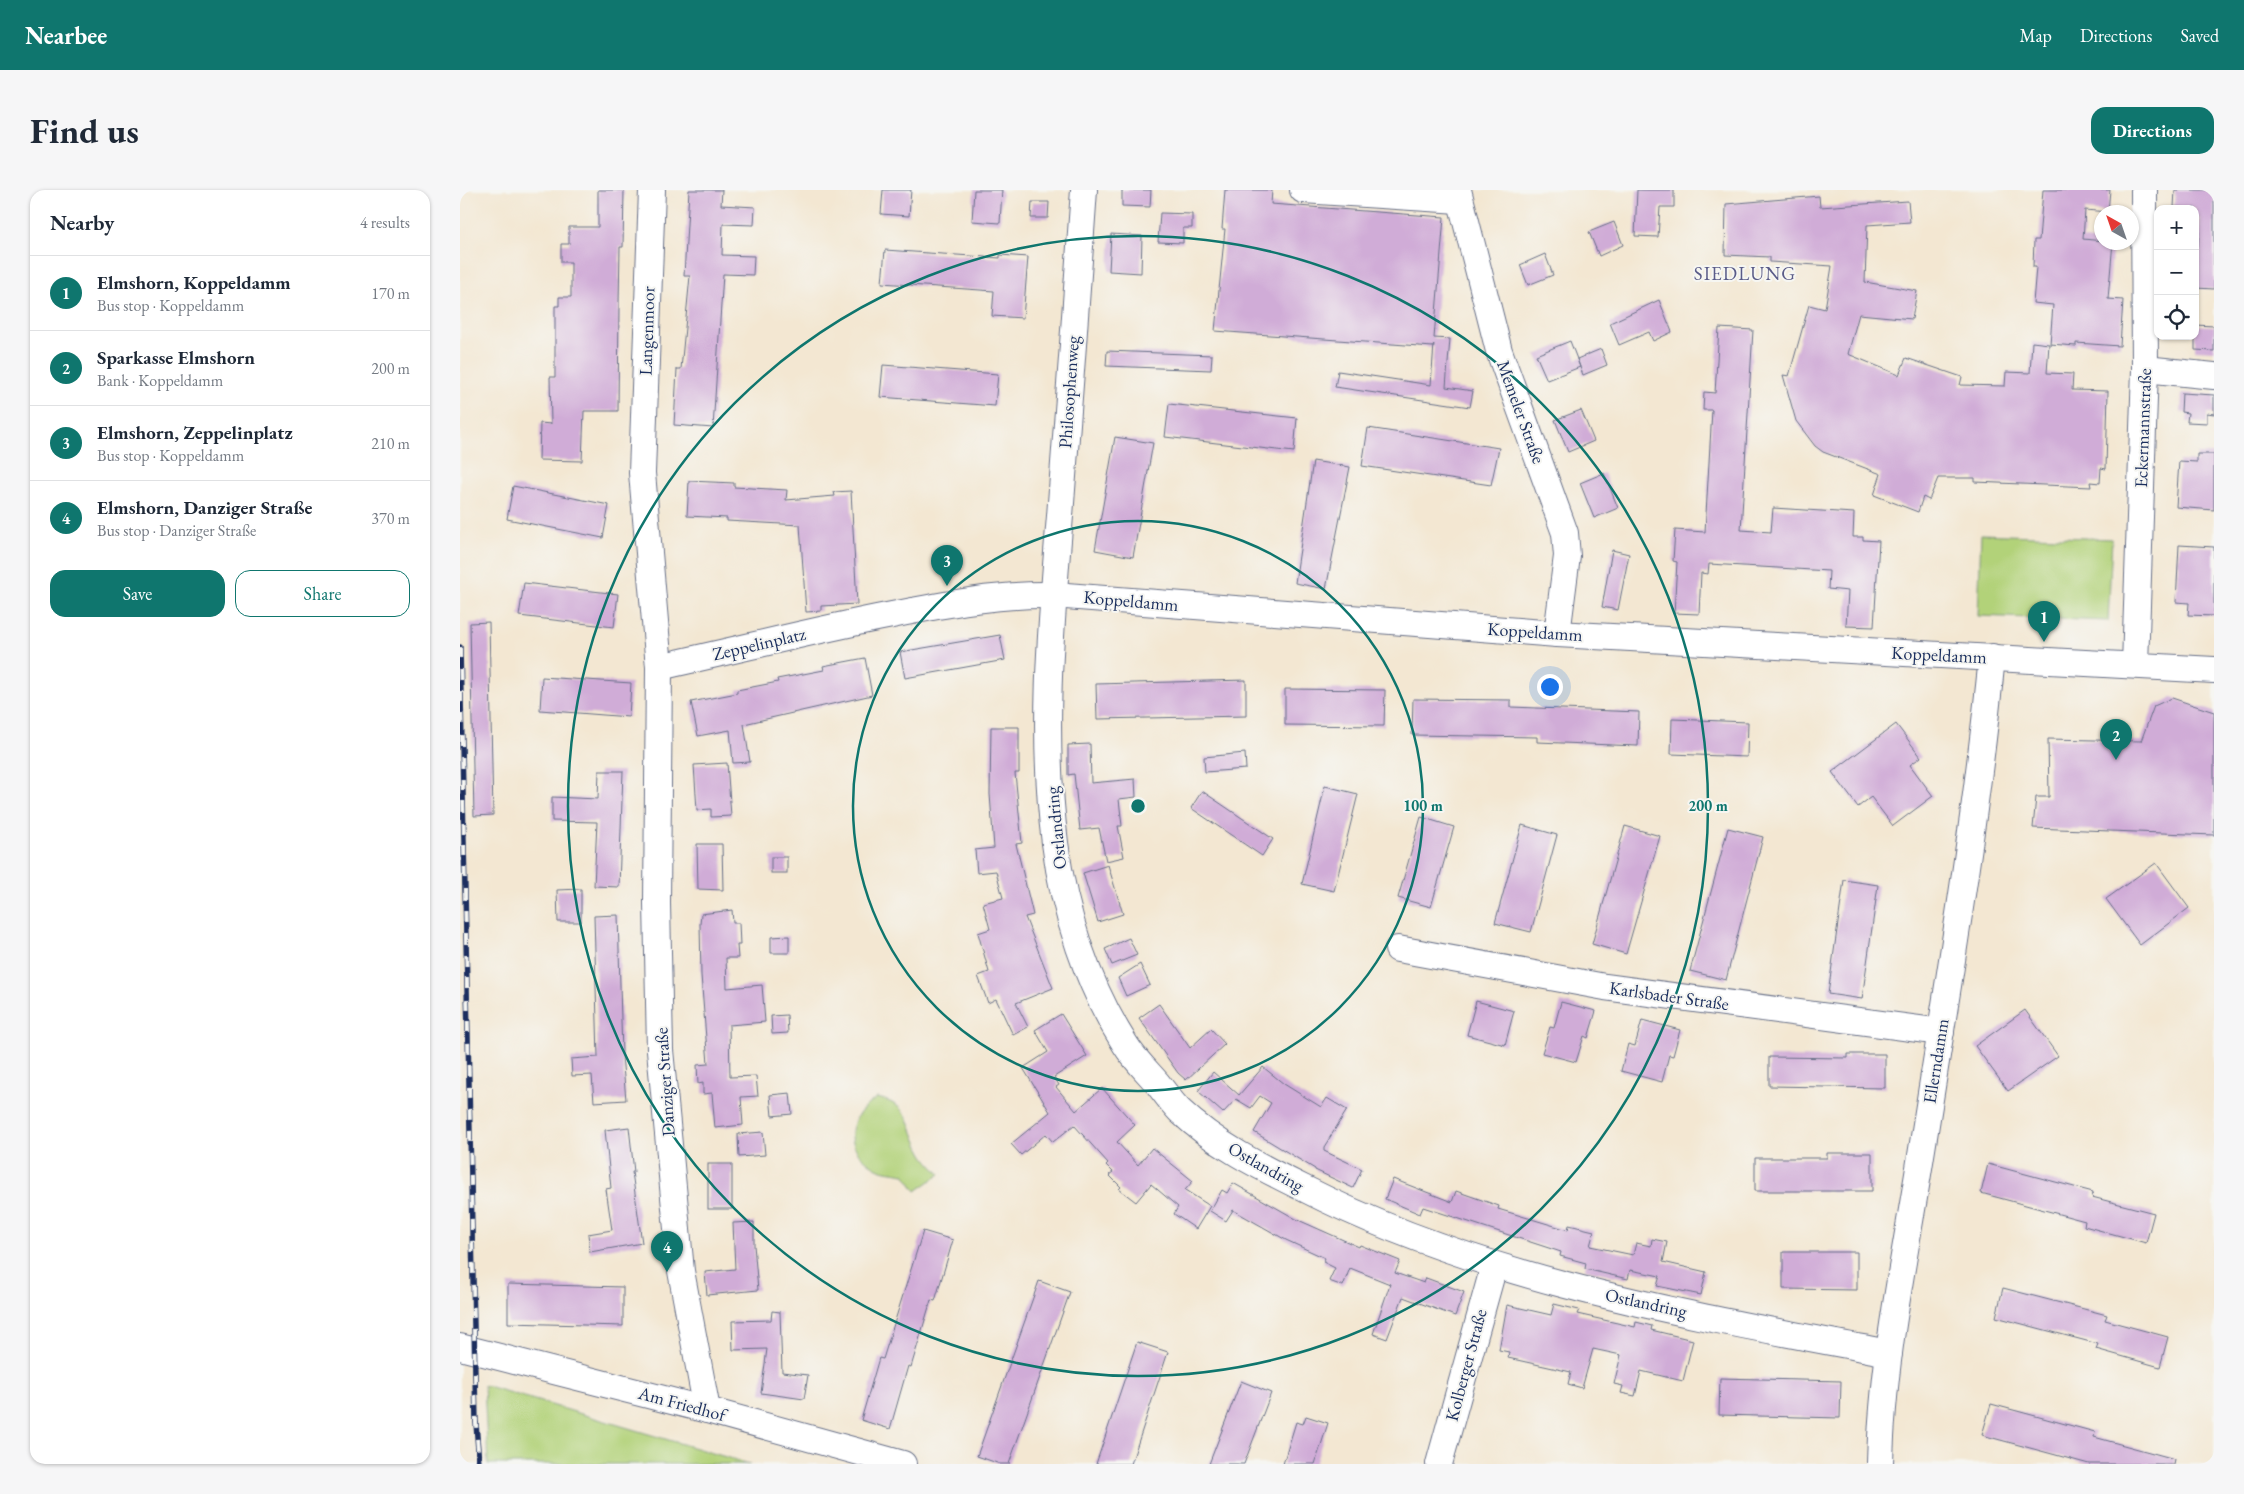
<!DOCTYPE html>
<html lang="en">
<head>
<meta charset="utf-8">
<style>
	:root { --surface:#fff; --page:#f6f6f7; --text:#1f2937; --muted:#747a83; --line:#e0e1e3; --accent:#0f766e }
	body { margin:0; font-family:"EB Garamond",serif; background:var(--page); color:var(--text) }
	.controls { position:absolute; right:15px; top:15px; display:grid; overflow:hidden; border-radius:10px; box-shadow:0 1px 4px #0004 }
	.controls button { width:45px; height:45px; display:grid; place-items:center; padding:0; border:0; border-bottom:1px solid var(--line); background:var(--surface); color:var(--text); font:25px sans-serif }
	.compass { position:absolute; left:1634px; top:15px; width:45px; height:45px; border-radius:50%; background:var(--surface); box-shadow:0 1px 4px #0004; rotate:320deg }
	.you { position:absolute; left:1089px; top:496px; width:18px; height:18px; margin:-12px; border:4px solid #fff; border-radius:50%; background:#1a73e8; box-shadow:0 0 0 8px #1a73e833 }
	.badge { display:grid; place-items:center; width:32px; height:32px; border-radius:50%; background:var(--accent); color:#fff; font-size:16px; font-weight:700 }
	.pin { position:absolute; translate:-50% -41px; filter:drop-shadow(0 1px 2px #0008) }
	.pin::after { content:''; position:absolute; top:26px; width:18px; height:15px; background:inherit; clip-path:polygon(0 0,100% 0,50% 100%) }
	.list { margin:0; padding:0; list-style:none }
	h2 { display:flex; justify-content:space-between; align-items:center; height:65px; margin:0; padding:0 20px; font-size:21px }
	h2 small { font-size:16px; font-weight:400; color:var(--muted) }
	.list li { display:grid; grid-template-columns:32px 1fr auto; gap:15px; align-items:center; box-sizing:border-box; height:75px; padding:0 20px; border-top:1px solid var(--line) }
	.list b { display:block; font-size:19px; white-space:nowrap }
	.list p { margin:0; font-size:16px; white-space:nowrap; color:var(--muted) }
	.list em { font-size:16px; font-style:normal; color:var(--muted) }
	.actions { display:flex; gap:10px; padding:15px 20px }
	.actions a { flex:1; padding:11px 0; border:1px solid var(--accent); border-radius:15px; text-align:center; font-size:18px; color:var(--accent) }
	.actions .main { background:var(--accent); color:#fff }
	.icon { flex:none; width:28px; height:28px; fill:none; stroke:currentColor; stroke-width:2; stroke-linecap:round; stroke-linejoin:round }
	.map { position:relative; flex:none; width:1754px; height:1274px; overflow:hidden; border-radius:15px }
	header { display:flex; align-items:center; gap:30px; box-sizing:border-box; height:70px; padding:0 25px; background:var(--accent); color:#fff }
	header strong { font-size:24px }
	nav { display:flex; gap:28px; margin-inline-start:auto; font-size:18px }
	.intro { display:flex; align-items:center; justify-content:space-between; box-sizing:border-box; height:120px; padding:0 30px }
	h1 { margin:0; font-size:35px }
	.button { padding:12px 22px; border-radius:15px; background:var(--accent); color:#fff; font-size:18px; font-weight:700 }
	main { display:flex; gap:30px; padding:0 30px }
	aside { flex:1; background:var(--surface); border-radius:15px; box-shadow:0 1px 4px #0004 }
	.map>svg:first-child { display:block }
	.green { fill:#b2d279; stroke:#66806c }
	.building { fill:#d0acd7 }
	.lines { fill:none; stroke-linecap:round; stroke-linejoin:round }
	.minor-casing { stroke:#676f87; stroke-width:28 }
	.minor { stroke:#fff; stroke-width:26 }
	.rail-casing { stroke:#1b2f5e; stroke-width:5.5 }
	.rail { stroke:#f6f6f2; stroke-width:4; stroke-dasharray:11; stroke-linecap:butt }
	.ring { fill:none; stroke:#0f766e; stroke-width:2.5 }
	.labels { text-anchor:middle; stroke-width:4; stroke-linejoin:round; paint-order:stroke }
	.street-label { font-size:18px; fill:#1b2f5e; stroke:#f6f6f2 }
	.neighbourhood-label { font-size:19px; letter-spacing:1px; fill:#5a5b88; stroke:#f6f6f2 }
	.centre { fill:#0f766e; stroke:#f6f6f2; stroke-width:2.5 }
	.ring-label { font-size:15px; text-anchor:middle; font-weight:bold; fill:#0f766e; stroke:#f6f6f2; stroke-width:4; stroke-linejoin:round; paint-order:stroke }
</style>
</head>
<body>
<header>
<strong>Nearbee</strong>
<nav><a>Map</a><a>Directions</a><a>Saved</a></nav>
</header>
<div class="intro"><h1>Find us</h1><a class="button">Directions</a></div>
<main>
<aside>
<h2>Nearby<small>4 results</small></h2>
<ul class="list">
<li><span class="badge">1</span><div><b>Elmshorn, Koppeldamm</b><p>Bus stop · Koppeldamm</p></div><em>170 m</em></li>
<li><span class="badge">2</span><div><b>Sparkasse Elmshorn</b><p>Bank · Koppeldamm</p></div><em>200 m</em></li>
<li><span class="badge">3</span><div><b>Elmshorn, Zeppelinplatz</b><p>Bus stop · Koppeldamm</p></div><em>210 m</em></li>
<li><span class="badge">4</span><div><b>Elmshorn, Danziger Straße</b><p>Bus stop · Danziger Straße</p></div><em>370 m</em></li>
</ul>
<div class="actions"><a class="main">Save</a><a>Share</a></div>
</aside>
<div class="map">
<svg width="1754" height="1274" viewBox="0 0 1754 1274">
	<rect width="100%" height="100%" fill="#f6f6f2"/>
	<filter id="ink" filterUnits="userSpaceOnUse"><feTurbulence type="fractalNoise" baseFrequency=".02" numOctaves="2"/><feDisplacementMap in="SourceGraphic" scale="10" xChannelSelector="R" yChannelSelector="G"/><feConvolveMatrix kernelMatrix="1 2 1 2 8 2 1 2 1" color-interpolation-filters="sRGB"/></filter>
	<filter id="wash" filterUnits="userSpaceOnUse"><feTurbulence type="fractalNoise" baseFrequency=".0096" numOctaves="4" result="noise"/><feDisplacementMap in="SourceGraphic" scale="20" xChannelSelector="R" yChannelSelector="G"/><feGaussianBlur stdDeviation="1.12" result="paint"/><feColorMatrix in="noise" values="0 0 0 0 0 0 0 0 0 0 0 0 0 0 0 0 0 1.4 0 .05"/><feComposite in="paint" operator="in"/></filter>
	<g filter="url(#wash)">
		<rect width="100%" height="100%" fill="#f3e7d2"/>
		<!-- green -->
		<g class="green">
			<polygon points="1521,344 1652,349 1648,431 1518,426"/>
			<path d="M 417,908 C 452,915 447,936 462,962 C 466,970 474,977 480,984 L 456,1001 L 444,984 C 436,982 425,982 417,978 C 382,959 385,928 417,908 Z"/>
			<polygon points="24,1195 286,1273 290,1274 28,1274"/>
		</g>
		<g id="blocks">
			<!-- building -->
			<g class="building">
				<polygon points="138,0 164,0 163,57 160,57 159,113 158,221 124,221 122,271 79,270 80,233 91,234 90,187 95,187 95,116 99,116 99,107 111,107 111,72 101,72 101,54 109,54 109,37 138,37"/>
				<polygon points="229,0 262,0 261,15 295,17 294,35 263,34 262,65 294,66 293,85 263,84 253,238 214,235 217,179 221,179 230,86 224,86"/>
				<polygon points="423,0 451,0 449,26 421,24"/>
				<polygon points="514,0 542,0 540,33 512,31"/>
				<polygon points="662,0 691,0 690,17 662,16"/>
				<polygon points="765,0 812,0 811,14 984,27 974,148 990,149 986,197 1013,201 1010,217 875,197 878,181 971,195 974,154 973,157 755,141 765,39 762,39"/>
				<polygon points="1177,0 1214,0 1214,17 1200,17 1198,47 1175,46"/>
				<polygon points="1583,0 1650,0 1648,22 1625,20 1623,49 1653,52 1648,109 1663,110 1660,156 1616,153 1616,156 1590,154 1593,115 1573,113 1576,77 1573,77 1574,50 1579,50"/>
				<polygon points="1715,0 1754,0 1754,99 1735,98 1735,55 1738,55 1740,29 1735,29 1735,18 1714,17"/>
				<polygon points="1359,6 1360,17 1448,11 1450,32 1407,35 1405,92 1457,101 1452,129 1399,124 1388,164 1439,185 1446,168 1502,187 1500,195 1545,196 1546,182 1570,183 1572,152 1589,154 1587,183 1613,184 1612,200 1648,201 1646,279 1641,278 1640,293 1630,292 1631,297 1515,292 1515,288 1478,288 1469,310 1463,307 1458,322 1414,305 1421,284 1363,262 1355,256 1336,231 1323,185 1329,186 1349,115 1365,119 1372,76 1310,72 1310,67 1265,65 1266,14"/>
				<polygon points="572,12 589,12 588,28 571,28"/>
				<polygon points="700,23 732,24 732,38 723,38 723,53 698,52"/>
				<polygon points="1154,32 1163,55 1139,66 1129,42"/>
				<polygon points="651,44 682,46 681,83 649,81"/>
				<polygon points="425,60 540,68 540,65 568,67 563,128 532,126 534,101 422,93"/>
				<polygon points="1085,64 1093,85 1068,95 1060,75"/>
				<polygon points="1199,110 1212,142 1193,151 1189,142 1159,155 1150,133"/>
				<polygon points="1735,135 1754,136 1754,161 1735,160"/>
				<polygon points="1259,138 1293,140 1281,340 1311,342 1313,318 1394,323 1393,347 1403,347 1403,350 1419,351 1414,437 1386,436 1388,401 1368,399 1369,381 1249,374 1248,384 1241,383 1239,424 1214,423 1217,372 1213,371 1215,340 1245,342 1252,220 1243,220 1244,202 1255,203"/>
				<polygon points="1110,151 1120,177 1087,190 1076,165"/>
				<polygon points="1141,159 1147,175 1123,185 1117,169"/>
				<polygon points="647,161 752,165 751,180 646,176"/>
				<polygon points="423,175 538,184 535,216 420,207"/>
				<polygon points="1722,203 1754,205 1754,224 1747,223 1747,233 1727,232 1728,223 1721,222"/>
				<polygon points="709,214 837,228 834,262 705,247"/>
				<polygon points="1121,220 1134,251 1108,262 1095,230"/>
				<polygon points="908,238 1039,258 1031,295 902,276"/>
				<polygon points="655,247 693,253 673,367 635,360"/>
				<polygon points="1737,264 1754,264 1754,320 1716,317 1719,271 1737,272"/>
				<polygon points="853,271 890,277 866,399 835,393"/>
				<polygon points="1144,283 1158,318 1134,328 1120,293"/>
				<polygon points="229,291 274,293 274,297 327,300 326,310 375,306 374,302 391,301 397,414 361,416 361,421 346,422 340,335 267,331 267,328 227,326"/>
				<polygon points="53,296 149,315 143,348 47,329"/>
				<polygon points="1719,355 1754,357 1754,426 1728,425 1729,413 1716,412"/>
				<polygon points="1152,360 1169,364 1158,420 1142,417"/>
				<polygon points="64,393 158,404 154,437 59,426"/>
				<polygon points="29,432 33,625 14,626 10,433"/>
				<polygon points="540,445 545,470 445,488 440,462"/>
				<polygon points="405,468 412,505 284,534 290,572 273,573 270,540 238,546 231,512 277,503 277,500 318,492 317,489 364,480 363,476"/>
				<polygon points="82,487 171,493 169,527 80,520"/>
				<polygon points="786,490 786,526 637,529 636,494"/>
				<polygon points="825,499 925,500 924,536 825,535"/>
				<polygon points="1712,508 1754,522 1754,645 1573,638 1576,607 1589,607 1588,549 1681,551 1694,516"/>
				<polygon points="953,509 1051,510 1051,517 1179,522 1178,556 1077,552 1077,547 952,545"/>
				<polygon points="1212,529 1288,532 1287,567 1211,564"/>
				<polygon points="1436,534 1461,567 1450,575 1473,606 1433,636 1411,607 1398,617 1372,582"/>
				<polygon points="531,537 559,537 559,583 555,583 562,653 556,654 573,725 565,727 593,798 556,813 568,837 553,845 536,809 528,813 518,786 529,782 518,743 530,739 523,713 543,708 536,681 517,683 515,660 534,658 530,604"/>
				<polygon points="630,554 631,593 675,589 676,607 659,609 662,636 658,636 664,667 646,671 639,638 620,640 614,584 608,585 608,555"/>
				<polygon points="785,563 786,579 745,582 744,567"/>
				<polygon points="267,573 271,626 251,627 251,619 237,620 234,575"/>
				<polygon points="139,581 163,581 159,697 134,696 137,632 92,631 92,607 138,609"/>
				<polygon points="865,596 898,604 874,701 842,694"/>
				<polygon points="742,601 813,649 802,666 731,618"/>
				<polygon points="961,627 994,637 971,717 938,708"/>
				<polygon points="1062,635 1097,645 1071,742 1035,733"/>
				<polygon points="1165,636 1200,646 1166,764 1132,754"/>
				<polygon points="1268,638 1303,647 1266,790 1230,781"/>
				<polygon points="237,654 262,654 263,700 238,699"/>
				<rect x="311" y="667" width="16" height="16"/>
				<polygon points="1696,673 1729,718 1680,755 1646,709"/>
				<polygon points="648,675 663,724 638,732 623,683"/>
				<polygon points="1384,690 1418,695 1402,809 1368,804"/>
				<polygon points="121,699 121,732 98,732 97,700"/>
				<polygon points="272,720 273,733 279,733 280,755 277,755 278,768 266,768 267,798 302,795 305,832 269,835 270,887 296,886 298,906 281,907 283,935 255,938 252,903 243,904 243,893 238,894 237,875 248,874 241,785 240,734 241,724"/>
				<polygon points="158,725 162,865 166,910 134,912 132,885 112,886 111,869 138,867 134,726"/>
				<polygon points="329,746 329,763 311,763 311,747"/>
				<polygon points="669,748 677,765 652,775 645,759"/>
				<polygon points="680,774 690,795 666,806 658,788"/>
				<polygon points="1016,811 1054,821 1045,855 1007,845"/>
				<polygon points="1101,812 1136,821 1128,848 1124,846 1116,872 1082,863 1090,837 1094,838"/>
				<polygon points="699,814 730,858 751,839 765,854 726,890 718,883 679,828"/>
				<polygon points="1565,820 1598,866 1548,901 1515,856"/>
				<polygon points="601,824 627,866 594,887 599,895 596,897 616,921 642,898 675,935 657,952 678,975 692,958 733,991 725,1000 750,1016 736,1039 714,1024 718,1017 691,994 676,1012 659,999 661,997 649,985 653,982 646,975 648,973 614,935 593,952 586,944 561,965 551,954 590,922 563,878 588,862 575,840"/>
				<polygon points="327,825 328,843 312,844 311,826"/>
				<polygon points="1182,830 1220,840 1213,866 1209,865 1202,892 1161,881 1168,854 1175,856"/>
				<polygon points="1388,864 1425,864 1425,898 1309,896 1309,867 1388,868"/>
				<polygon points="803,877 824,894 861,917 867,908 887,920 864,957 864,961 902,979 893,998 855,980 855,979 794,942 811,913 800,906 791,918 776,909 763,923 738,901 753,882 779,905"/>
				<polygon points="330,903 332,924 312,926 310,905"/>
				<polygon points="169,937 174,982 172,982 182,1053 130,1062 128,1044 152,1040 146,999 151,998 145,940"/>
				<polygon points="303,942 305,965 279,967 278,944"/>
				<polygon points="1367,963 1412,963 1412,1001 1295,1001 1295,968 1367,968"/>
				<rect x="248" y="974" width="24" height="45"/>
				<polygon points="1528,974 1633,1002 1632,1007 1694,1023 1686,1053 1624,1036 1625,1031 1521,1003"/>
				<polygon points="933,989 992,1012 996,1001 1039,1016 1038,1019 1108,1040 1109,1035 1134,1041 1130,1056 1173,1065 1176,1053 1191,1056 1192,1049 1207,1052 1203,1072 1246,1082 1241,1105 1197,1096 1200,1086 1170,1080 1168,1089 1125,1079 1126,1073 1100,1066 1101,1062 963,1017 960,1024 925,1009"/>
				<polygon points="773,993 836,1029 899,1057 900,1055 940,1071 935,1083 964,1093 966,1088 1004,1102 995,1126 943,1107 927,1149 913,1144 930,1094 890,1078 883,1096 869,1091 875,1078 863,1072 865,1068 826,1050 773,1020 766,1031 750,1021 762,1000 767,1003"/>
				<polygon points="294,1032 294,1055 298,1100 247,1105 245,1082 275,1079 273,1033"/>
				<polygon points="463,1041 493,1050 475,1111 471,1110 451,1177 448,1176 430,1239 401,1230 419,1168 423,1169"/>
				<polygon points="1323,1062 1397,1062 1397,1100 1323,1099"/>
				<polygon points="579,1091 610,1102 549,1274 540,1274 517,1266"/>
				<polygon points="48,1094 163,1097 163,1136 48,1133"/>
				<polygon points="1543,1098 1647,1125 1645,1130 1708,1147 1700,1177 1636,1159 1638,1154 1536,1127"/>
				<polygon points="1094,1114 1119,1120 1117,1124 1175,1137 1176,1132 1192,1136 1191,1140 1233,1150 1223,1191 1181,1181 1175,1206 1161,1203 1163,1196 1154,1194 1161,1165 1133,1159 1122,1198 1108,1194 1111,1182 1048,1168 1049,1162 1039,1160 1047,1115 1091,1125"/>
				<polygon points="312,1121 320,1122 322,1182 348,1185 344,1209 301,1203 307,1159 273,1160 272,1131 311,1130"/>
				<polygon points="677,1152 708,1162 671,1274 636,1274"/>
				<polygon points="1260,1188 1381,1191 1380,1228 1259,1225"/>
				<polygon points="781,1191 811,1203 784,1274 749,1274"/>
				<polygon points="1531,1214 1635,1242 1634,1247 1715,1269 1714,1274 1629,1274 1522,1245"/>
				<polygon points="846,1226 868,1233 855,1274 823,1274 836,1232 843,1234"/>
			</g>
		</g>
	</g>
	<g filter="url(#ink)">
		<use href="#blocks" fill-opacity="0" stroke="#676f87" stroke-width="1"/>
		<g class="lines">
			<!-- minor casing -->
			<g class="minor-casing">
				<g id="minor">
					<polyline points="192,0 182,283 199,477 197,713 200,860 221,1081 247,1220"/>
					<path d="M 624,0 C 617,109 608,217 600,326 C 591,434 581,545 595,653 C 604,723 627,794 665,854 C 674,869 687,881 698,894 C 705,903 712,913 720,921 C 755,954 800,977 843,998 C 1025,1091 1230,1125 1429,1163"/>
					<polyline points="843,0 999,10"/>
					<polyline points="998,0 1039,161 1105,343 1107,366 1097,444"/>
					<polyline points="1685,179 1754,186"/>
					<polyline points="1675,475 1685,179 1684,0"/>
					<path d="M 199,477 C 277,460 354,440 432,425 C 486,414 538,404 593,405 L 1097,444 L 1754,480"/>
					<polyline points="938,759 1145,797 1481,842"/>
					<polyline points="0,1157 247,1220 443,1274"/>
					<polyline points="979,1274 1034,1076"/>
					<path d="M 1420,1274 C 1422,1175 1443,1076 1459,978 C 1486,808 1515,638 1532,467"/>
				</g>
			</g>
			<!-- minor -->
			<use href="#minor" class="minor"/>
			<!-- rail casing -->
			<g class="rail-casing">
				<polyline id="rail" points="0,457 16,1233 19,1274"/>
			</g>
			<!-- rail -->
			<use href="#rail" class="rail"/>
		</g>
	</g>
	<!-- distance rings -->
	<g class="ring">
		<circle cx="678" cy="616" r="285"/>
		<circle cx="678" cy="616" r="570"/>
	</g>
	<g class="labels">
		<!-- street labels -->
		<g class="street-label">
			<text transform="translate(187 141) rotate(-88)" y="6">Langenmoor</text>
			<text transform="translate(609 202) rotate(-86)" y="6">Philosophenweg</text>
			<text transform="translate(1061 222) rotate(70)" y="6">Memeler Straße</text>
			<text transform="translate(1683 238) rotate(-88)" y="6">Eckermannstraße</text>
			<text transform="translate(671 411) rotate(5)" y="6">Koppeldamm</text>
			<text transform="translate(1075 442) rotate(4)" y="6">Koppeldamm</text>
			<text transform="translate(299 454) rotate(-13)" y="6">Zeppelinplatz</text>
			<text transform="translate(1479 465) rotate(3)" y="6">Koppeldamm</text>
			<text transform="translate(596 638) rotate(-96)" y="6">Ostlandring</text>
			<text transform="translate(1209 806) rotate(8)" y="6">Karlsbader Straße</text>
			<text transform="translate(1476 871) rotate(-81)" y="6">Ellerndamm</text>
			<text transform="translate(205 892) rotate(-94)" y="6">Danziger Straße</text>
			<text transform="translate(806 977) rotate(29)" y="6">Ostlandring</text>
			<text transform="translate(1186 1113) rotate(12)" y="6">Ostlandring</text>
			<text transform="translate(1006 1175) rotate(-75)" y="6">Kolberger Straße</text>
			<text transform="translate(222 1214) rotate(15)" y="6">Am Friedhof</text>
		</g>
		<!-- neighbourhood labels -->
		<g class="neighbourhood-label">
			<text x="1285" y="90">SIEDLUNG</text>
		</g>
	</g>
	<circle cx="678" cy="616" r="8" class="centre"/>
	<g class="ring-label">
		<text x="963" y="621">100 m</text>
		<text x="1248" y="621">200 m</text>
	</g>
</svg>
<div class="controls">
<button>+</button>
<button>−</button>
<button><svg class="icon" aria-label="locate" viewBox="0 0 24 24"><circle cx="12" cy="12" r="6"/><path d="M12 2v4M12 18v4M2 12h4M18 12h4"/></svg></button>
</div>
<svg class="compass" viewBox="-18 -18 36 36"><path d="M0-13l5 13h-10z" fill="#e53935"/><path d="M0 13l5-13h-10z" fill="#747a83"/></svg>
<div class="you"></div>
<div class="pin badge" style="left:1584px;top:452px">1</div>
<div class="pin badge" style="left:1656px;top:570px">2</div>
<div class="pin badge" style="left:487px;top:396px">3</div>
<div class="pin badge" style="left:207px;top:1082px">4</div>
</div>
</main>
</body>
</html>
